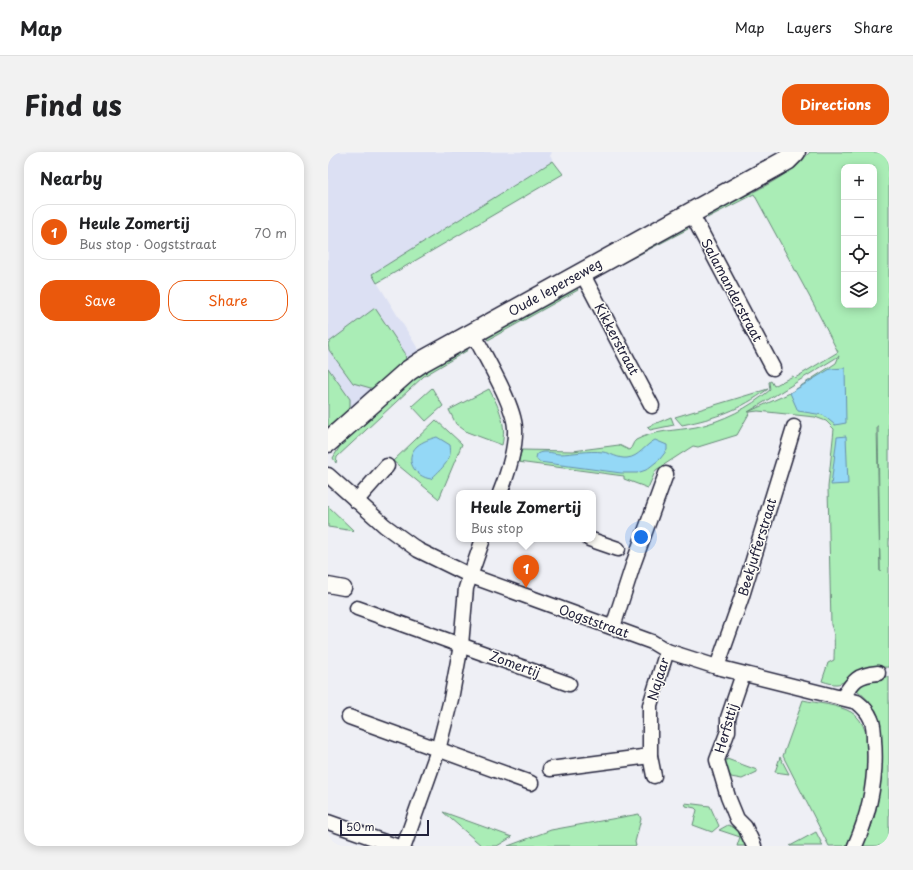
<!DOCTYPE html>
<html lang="en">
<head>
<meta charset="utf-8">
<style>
	:root { --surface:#fff; --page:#f2f2f2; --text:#202124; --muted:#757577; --line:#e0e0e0; --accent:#ea580c }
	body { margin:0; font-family:"Playpen Sans",sans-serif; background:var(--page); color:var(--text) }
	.controls { position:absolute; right:12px; top:12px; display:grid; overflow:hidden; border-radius:8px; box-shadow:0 2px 10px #0003 }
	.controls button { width:36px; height:36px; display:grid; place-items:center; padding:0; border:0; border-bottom:1px solid var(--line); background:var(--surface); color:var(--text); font:20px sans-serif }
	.scale { position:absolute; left:12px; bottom:10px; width:89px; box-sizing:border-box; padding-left:4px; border:2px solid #22223b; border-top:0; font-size:11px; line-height:14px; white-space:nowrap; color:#22223b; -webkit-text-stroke:3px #fdfcf7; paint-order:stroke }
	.you { position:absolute; left:313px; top:385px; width:14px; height:14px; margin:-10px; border:3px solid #fff; border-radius:50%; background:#1a73e8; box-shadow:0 0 0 6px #1a73e833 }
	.badge { display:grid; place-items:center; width:26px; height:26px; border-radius:50%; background:var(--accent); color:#fff; font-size:13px; font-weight:700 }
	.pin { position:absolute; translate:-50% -33px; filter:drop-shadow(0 1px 2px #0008) }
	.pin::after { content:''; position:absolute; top:21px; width:14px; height:12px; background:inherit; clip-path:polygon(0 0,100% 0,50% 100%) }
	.popup { position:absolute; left:128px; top:338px; width:140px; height:52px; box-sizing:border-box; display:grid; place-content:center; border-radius:8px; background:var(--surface); filter:drop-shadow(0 1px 3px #0005); font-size:13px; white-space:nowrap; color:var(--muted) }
	.popup b { font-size:15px; color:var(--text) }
	.popup::after { content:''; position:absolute; left:50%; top:100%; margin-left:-8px; border:8px solid transparent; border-top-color:var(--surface) }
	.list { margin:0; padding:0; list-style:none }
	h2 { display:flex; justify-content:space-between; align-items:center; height:52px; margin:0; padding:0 16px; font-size:17px }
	h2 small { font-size:13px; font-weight:400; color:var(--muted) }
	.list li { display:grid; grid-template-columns:26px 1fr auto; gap:12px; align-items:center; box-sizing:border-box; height:56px; margin:0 8px 8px; padding:0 8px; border:1px solid var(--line); border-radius:16px }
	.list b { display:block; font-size:15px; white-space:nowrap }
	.list p { margin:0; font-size:13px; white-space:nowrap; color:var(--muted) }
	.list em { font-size:13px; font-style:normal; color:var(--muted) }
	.actions { display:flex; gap:8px; padding:12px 16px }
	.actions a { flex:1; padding:9px 0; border:1px solid var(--accent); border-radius:16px; text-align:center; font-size:14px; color:var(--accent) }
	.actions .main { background:var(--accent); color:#fff }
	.icon { flex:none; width:22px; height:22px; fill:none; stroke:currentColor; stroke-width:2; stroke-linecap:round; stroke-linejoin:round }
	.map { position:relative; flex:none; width:561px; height:694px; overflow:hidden; border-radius:16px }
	header { display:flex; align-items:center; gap:24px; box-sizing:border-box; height:56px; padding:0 20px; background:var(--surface); border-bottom:1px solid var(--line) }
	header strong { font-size:19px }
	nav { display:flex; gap:22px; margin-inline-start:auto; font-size:14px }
	.intro { display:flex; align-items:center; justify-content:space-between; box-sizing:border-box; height:96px; padding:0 24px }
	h1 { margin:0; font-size:28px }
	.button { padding:10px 18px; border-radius:16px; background:var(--accent); color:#fff; font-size:14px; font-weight:700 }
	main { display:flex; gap:24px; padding:0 24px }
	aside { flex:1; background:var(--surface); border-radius:16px; box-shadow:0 2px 10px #0003 }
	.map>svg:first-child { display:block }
	.built { fill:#dce0f3 }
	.green { fill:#aaedb6; stroke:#668878; fill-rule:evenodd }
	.water { fill:#94d8f6; stroke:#668fab }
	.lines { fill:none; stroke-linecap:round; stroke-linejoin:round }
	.street-casing { stroke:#22223b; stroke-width:17 }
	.secondary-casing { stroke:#22223b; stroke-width:23 }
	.street { stroke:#fdfcf7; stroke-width:14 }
	.secondary { stroke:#fdfcf7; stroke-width:20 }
	.labels { text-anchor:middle; stroke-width:3; stroke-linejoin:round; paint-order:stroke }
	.street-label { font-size:13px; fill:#22223b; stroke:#fdfcf7 }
</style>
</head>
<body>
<header>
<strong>Map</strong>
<nav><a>Map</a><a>Layers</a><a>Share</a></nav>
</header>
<div class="intro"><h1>Find us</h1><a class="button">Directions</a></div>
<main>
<aside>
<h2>Nearby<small></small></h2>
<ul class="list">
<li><span class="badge">1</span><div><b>Heule Zomertij</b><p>Bus stop · Oogststraat</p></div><em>70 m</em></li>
</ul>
<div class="actions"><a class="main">Save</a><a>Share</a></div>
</aside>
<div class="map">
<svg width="561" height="694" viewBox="0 0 561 694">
	<rect width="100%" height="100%" fill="#eeeff5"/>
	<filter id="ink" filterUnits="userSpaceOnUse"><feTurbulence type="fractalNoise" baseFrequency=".025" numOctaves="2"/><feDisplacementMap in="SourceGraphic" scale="8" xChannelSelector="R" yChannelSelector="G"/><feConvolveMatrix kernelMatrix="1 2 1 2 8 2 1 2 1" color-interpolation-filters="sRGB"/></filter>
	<g filter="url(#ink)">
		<!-- built -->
		<polygon class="built" points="0,0 224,0 222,4 225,9 44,122 92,200 0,279"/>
		<!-- green -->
		<g class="green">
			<path d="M 482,0 L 561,0 L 561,515 C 552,515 542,516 533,519 C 514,525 519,538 494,529 L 500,511 L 506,508 C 506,496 508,484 503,473 L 500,335 L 506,277 L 498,269 L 487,265 L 430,259 L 422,260 L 409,283 L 370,295 L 365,294 L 328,318 L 320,336 L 296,327 L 296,324 L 190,310 L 194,298 L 245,299 L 291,293 L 301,298 C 305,295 304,291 308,288 C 327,278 347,279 368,275 C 395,269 421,256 442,238 L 441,230 L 443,229 L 446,234 L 465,224 L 467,226 L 510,200 L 486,153 L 426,42 L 379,66 L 376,63 C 412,45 455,31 482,0 ZM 516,15 L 546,15 L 546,153 L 516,153 ZM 511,204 L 508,211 L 462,241 L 420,260 ZM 550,274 L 552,419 L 549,274 Z"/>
			<polygon points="225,9 235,22 49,131 44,122"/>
			<polygon points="358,74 360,77 268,125 267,123"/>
			<polygon points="248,135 250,138 160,188 158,184"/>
			<polygon points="47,156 77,201 78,209 46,237 25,231 1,198 0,191"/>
			<polygon points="138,194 140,198 96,224 9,305 8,311 5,306 12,294 84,228 100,216"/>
			<polygon points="0,216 22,247 22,258 0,275"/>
			<polygon points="104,236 115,254 98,269 84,254"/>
			<path d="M 161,237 C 171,255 179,272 174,293 L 139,280 L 128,272 L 121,258 Z"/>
			<path d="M 440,237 C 412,258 388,266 354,273 L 347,265 Z"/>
			<polygon points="343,265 346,273 322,278 319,275"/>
			<polygon points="108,268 134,292 111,347 65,309"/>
			<polygon points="0,354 26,379 0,375"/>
			<path d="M 547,525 L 561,525 L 561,694 L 534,694 C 560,649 551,604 544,556 L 541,549 L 528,537 L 532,529 Z"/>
			<path d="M 475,548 C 488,551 511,553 523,560 C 551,576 540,638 533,663 C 530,674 523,684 518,694 L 501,694 L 455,604 Z"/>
			<polygon points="452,605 461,622 447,620"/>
			<polygon points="399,607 429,618 429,620 414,627 403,625 396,612"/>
			<polygon points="357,651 382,654 391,674 384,680 365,673 369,658 367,656 358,654"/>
			<polygon points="115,660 184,685 169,694 154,694"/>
			<polygon points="311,662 313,667 307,690 308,694 180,694 223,678"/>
			<polygon points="400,673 414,679 421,694 409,694 412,685 391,678"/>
			<polygon points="488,680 495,694 462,694"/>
		</g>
		<!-- water -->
		<g class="water">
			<polygon points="517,216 518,271 507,273 495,263 470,259 462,241 502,217"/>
			<polygon points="518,284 520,332 503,333 509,285"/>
			<path d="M 109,285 L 122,293 C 125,308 113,317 103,327 C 87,325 75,307 89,294 C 95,289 102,287 109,285 Z"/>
			<path d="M 327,288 L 339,293 L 339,298 L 332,307 L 318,318 L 309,321 L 293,321 L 211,310 L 208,306 L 209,302 C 215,298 224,301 231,302 C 245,302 260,298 275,300 C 282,301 291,307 299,306 C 311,305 317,293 327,288 Z"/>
		</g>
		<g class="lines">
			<!-- street casing -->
			<g class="street-casing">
				<g id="street">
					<polyline points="363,61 445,216"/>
					<polyline points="254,121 324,254"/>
					<path d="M 145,181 C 156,203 186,252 187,276 C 188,298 180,321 172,341"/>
					<path d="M 0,323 L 57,374 L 90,398 L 143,424 L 324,490 L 339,499 L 389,515 L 529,550 C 535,555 540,559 543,567 C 546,573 546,581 546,588 C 549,625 542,660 527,694"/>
					<polyline points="28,349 59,314"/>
					<polyline points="261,387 290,397"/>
					<polyline points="0,433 16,436"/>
					<polyline points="29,456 241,532"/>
					<polyline points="285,475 306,410 338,322"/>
					<polyline points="389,515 413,447 466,275"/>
					<polyline points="415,522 400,566 400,579 389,608 400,645 409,667 417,675 426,694"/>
					<path d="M 515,545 C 526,528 529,523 550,521"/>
					<polyline points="21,565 203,631"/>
					<polyline points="222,617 322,604"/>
					<polyline points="326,624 322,604 322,553 339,499"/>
					<polyline points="0,670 68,694"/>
					<polyline points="76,694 110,598 123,547 133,493 138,436 155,387"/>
				</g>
			</g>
			<!-- secondary casing -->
			<g class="secondary-casing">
				<polyline id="secondary" points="0,290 80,219 95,209 459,8 467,0"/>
			</g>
			<!-- street -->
			<use href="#street" class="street"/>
			<!-- secondary -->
			<use href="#secondary" class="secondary"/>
		</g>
	</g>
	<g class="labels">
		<!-- street labels -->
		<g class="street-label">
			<text transform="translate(227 135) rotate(-29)" y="5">Oude Ieperseweg</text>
			<text transform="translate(404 138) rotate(62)" y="5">Salamanderstraat</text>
			<text transform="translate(289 187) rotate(62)" y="5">Kikkerstraat</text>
			<text transform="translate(429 395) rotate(-73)" y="5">Beekjufferstraat</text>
			<text transform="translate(266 469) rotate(20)" y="5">Oogststraat</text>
			<text transform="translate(187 512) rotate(20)" y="5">Zomertij</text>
			<text transform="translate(330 527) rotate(-73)" y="5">Najaar</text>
			<text transform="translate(398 576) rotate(-74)" y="5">Herfsttij</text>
		</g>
	</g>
</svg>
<div class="controls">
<button>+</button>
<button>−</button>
<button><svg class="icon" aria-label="locate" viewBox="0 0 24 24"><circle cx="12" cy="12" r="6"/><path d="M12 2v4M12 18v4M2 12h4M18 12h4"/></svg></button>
<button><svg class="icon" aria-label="layers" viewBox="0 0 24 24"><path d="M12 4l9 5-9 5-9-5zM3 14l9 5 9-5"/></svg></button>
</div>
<div class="scale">50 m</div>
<div class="you"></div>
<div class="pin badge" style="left:198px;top:436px">1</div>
<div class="popup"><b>Heule Zomertij</b>Bus stop</div>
</div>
</main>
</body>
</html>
